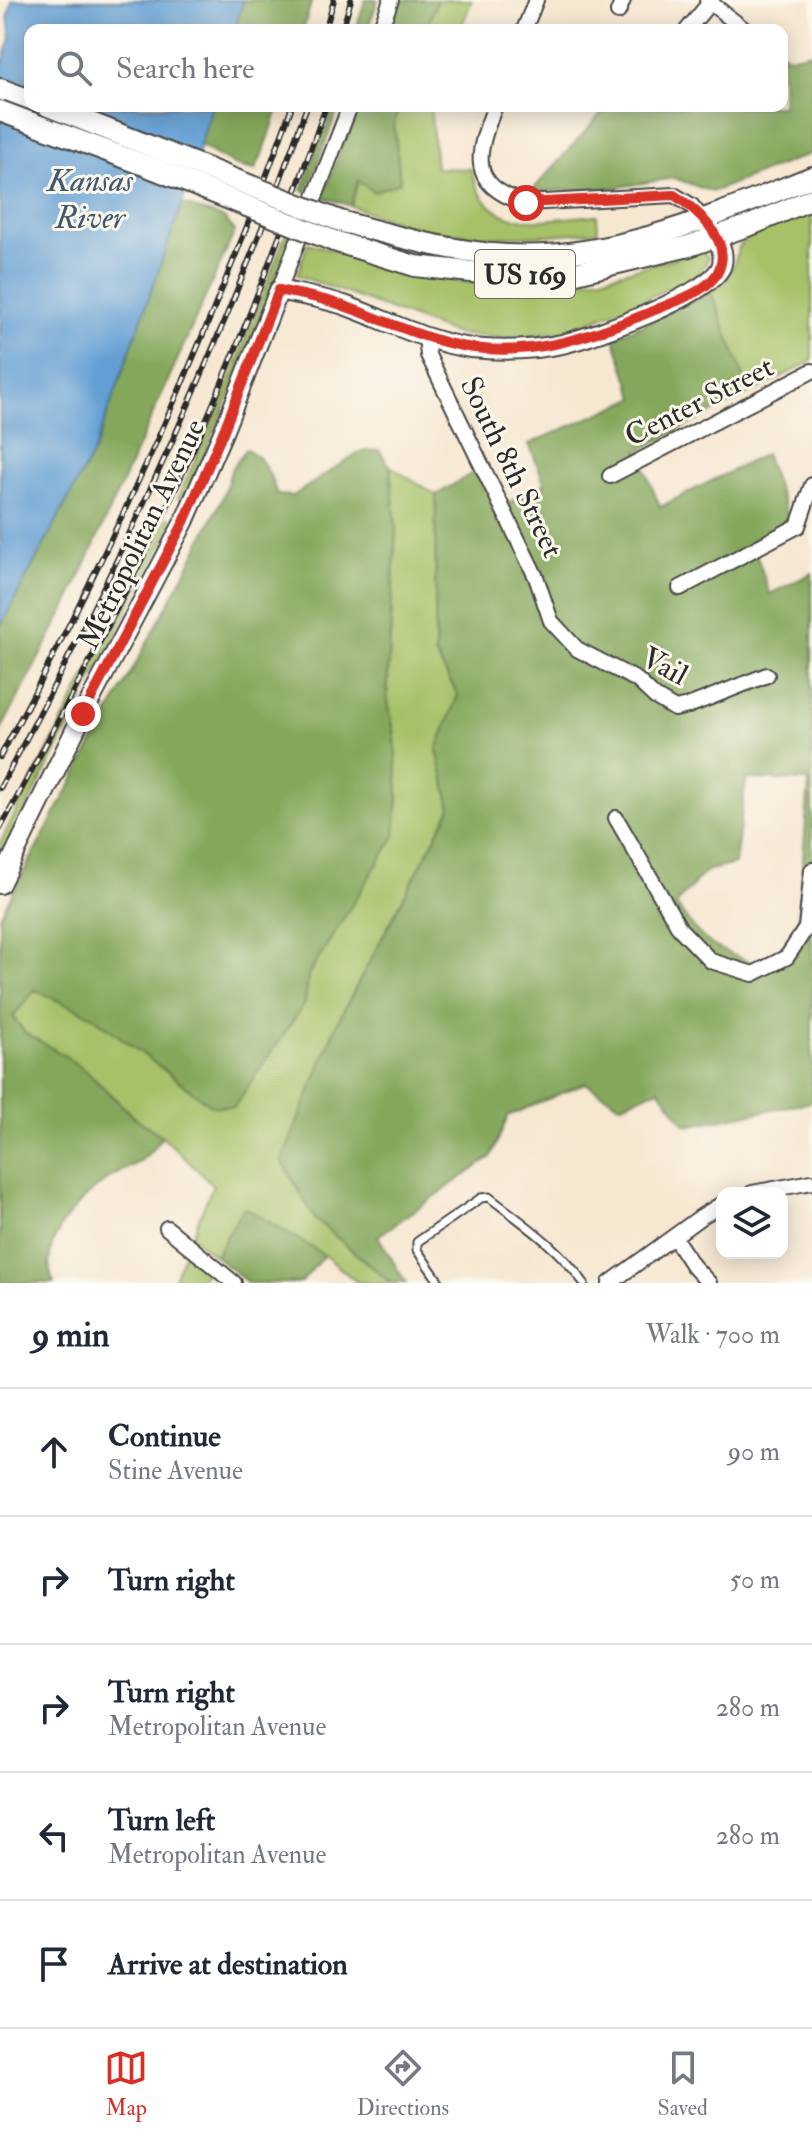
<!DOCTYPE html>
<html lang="en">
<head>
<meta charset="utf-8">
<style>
	:root { --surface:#fff; --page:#f2f2f3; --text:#1f2937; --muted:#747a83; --line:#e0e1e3; --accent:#d93025 }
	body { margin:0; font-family:"IM FELL Double Pica",serif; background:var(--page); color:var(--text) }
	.controls { position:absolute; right:24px; bottom:24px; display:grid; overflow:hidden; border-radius:16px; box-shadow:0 4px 20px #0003 }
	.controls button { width:72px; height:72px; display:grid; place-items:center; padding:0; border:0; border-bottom:2px solid var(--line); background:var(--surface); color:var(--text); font:40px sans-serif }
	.stop { position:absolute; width:24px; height:24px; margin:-18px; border:6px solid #d93025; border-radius:50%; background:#fff }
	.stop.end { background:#d93025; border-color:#fff; box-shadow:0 2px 8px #0008 }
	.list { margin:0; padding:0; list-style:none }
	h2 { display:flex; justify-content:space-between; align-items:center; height:104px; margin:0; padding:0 32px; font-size:34px }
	h2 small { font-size:26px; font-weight:400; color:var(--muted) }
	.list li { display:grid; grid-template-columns:52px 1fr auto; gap:24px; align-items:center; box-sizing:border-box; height:128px; padding:0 32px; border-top:2px solid var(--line) }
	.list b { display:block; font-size:30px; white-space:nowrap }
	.list p { margin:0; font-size:26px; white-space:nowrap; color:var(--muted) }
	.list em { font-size:26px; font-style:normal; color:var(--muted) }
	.icon { flex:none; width:44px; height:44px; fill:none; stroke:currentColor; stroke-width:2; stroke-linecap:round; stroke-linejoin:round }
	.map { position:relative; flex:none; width:812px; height:1283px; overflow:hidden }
	.search { position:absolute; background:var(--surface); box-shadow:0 4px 20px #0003; left:24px; right:24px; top:24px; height:88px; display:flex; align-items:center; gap:20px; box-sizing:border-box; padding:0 28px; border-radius:16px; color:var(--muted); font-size:30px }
	.sheet { height:744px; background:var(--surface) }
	nav { display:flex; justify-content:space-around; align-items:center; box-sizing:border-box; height:112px; border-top:2px solid var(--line); background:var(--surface); font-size:22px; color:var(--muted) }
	nav a { display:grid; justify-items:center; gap:4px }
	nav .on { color:var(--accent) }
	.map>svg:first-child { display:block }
	.green { fill:#a6c167; stroke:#687649; stroke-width:2 }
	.forest { fill:#84a75c; stroke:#586944; stroke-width:2; fill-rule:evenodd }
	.water { fill:#639fd4; stroke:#476580; stroke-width:2 }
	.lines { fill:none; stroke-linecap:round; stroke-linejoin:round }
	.service-casing { stroke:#494744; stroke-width:11 }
	.minor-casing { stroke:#494744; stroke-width:18 }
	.secondary-casing { stroke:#494744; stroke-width:22 }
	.primary-casing { stroke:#494744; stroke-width:24 }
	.service { stroke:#fff; stroke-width:7 }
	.minor { stroke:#fff; stroke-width:14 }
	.secondary { stroke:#fff; stroke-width:18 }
	.primary { stroke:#fff; stroke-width:20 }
	.rail-casing { stroke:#2b2b2b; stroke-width:6 }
	.rail { stroke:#fbf7ec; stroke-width:3; stroke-dasharray:9; stroke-linecap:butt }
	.primary-bridge-casing { stroke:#494744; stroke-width:24; stroke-linecap:butt }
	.primary-bridge { stroke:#fff; stroke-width:20 }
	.route { stroke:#d93025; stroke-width:10 }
	.labels { text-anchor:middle; stroke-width:6; stroke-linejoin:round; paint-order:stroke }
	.shield { fill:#fbf7ec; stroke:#696865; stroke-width:2 }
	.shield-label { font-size:28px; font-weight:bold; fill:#2b2b2b }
	.street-label { font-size:30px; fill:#2b2b2b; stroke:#fbf7ec }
	.water-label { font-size:32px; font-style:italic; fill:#41596f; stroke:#fbf7ec }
</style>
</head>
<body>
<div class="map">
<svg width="812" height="1283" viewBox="0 0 812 1283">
	<rect width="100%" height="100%" fill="#fbf7ec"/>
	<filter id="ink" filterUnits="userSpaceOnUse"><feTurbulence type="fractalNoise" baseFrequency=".0125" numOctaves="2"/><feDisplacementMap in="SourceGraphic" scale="16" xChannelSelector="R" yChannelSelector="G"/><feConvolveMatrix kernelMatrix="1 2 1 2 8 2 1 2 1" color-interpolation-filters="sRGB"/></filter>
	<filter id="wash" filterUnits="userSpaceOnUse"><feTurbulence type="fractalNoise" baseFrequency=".006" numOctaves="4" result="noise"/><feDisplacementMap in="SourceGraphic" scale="32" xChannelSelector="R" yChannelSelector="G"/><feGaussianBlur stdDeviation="1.8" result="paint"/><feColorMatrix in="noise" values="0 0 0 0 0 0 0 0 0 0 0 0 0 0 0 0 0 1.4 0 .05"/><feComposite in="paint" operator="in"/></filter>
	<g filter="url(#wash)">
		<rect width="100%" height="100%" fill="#f6e7d1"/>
		<!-- green -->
		<g class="green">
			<polygon points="437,0 472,0 460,30 426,30"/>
			<path d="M 400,106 L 430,106 L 436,168 L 471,169 C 487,237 542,219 597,215 L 598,231 C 535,237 473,241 411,226 C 390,221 371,213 351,206 L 357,181 L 400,182 L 394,122 Z"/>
			<polygon points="812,209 812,361 750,393 711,292 727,278 735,262 738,248 746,238"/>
			<polygon points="287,231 292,233 229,397 184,500 178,498 220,406"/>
			<polygon points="308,243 420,276 476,283 547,285 604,277 703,251 708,258 704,267 695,278 565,332 503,338 456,334 297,275"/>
			<polygon points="390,466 436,495 435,654 458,695 437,750 451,808 337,1023 315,1219 391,1283 358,1283 324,1255 244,1208 215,1256 191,1237 213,1185 162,1136 134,1117 88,1073 64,1055 25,1033 13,1016 35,990 91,1015 212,1106 234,1107 305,1003 308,975 362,888 398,798 395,737 387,696 396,527"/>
			<polygon points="168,517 174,521 0,860 0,843"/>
			<polygon points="185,1252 206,1270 199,1283 172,1283"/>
		</g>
		<!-- forest -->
		<g class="forest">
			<polygon points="243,0 312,0 303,30 235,30"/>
			<polygon points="365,0 378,0 367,30 356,30"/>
			<polygon points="397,0 437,0 426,30 385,30"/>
			<polygon points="782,52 789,57 812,52 812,153 712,192 674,178 613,188 531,192 608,106 782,106"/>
			<polygon points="212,106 279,106 267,143 255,170 236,166 199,145"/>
			<polygon points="333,106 339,106 307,192 302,190"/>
			<polygon points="357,106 400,106 394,122 400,182 374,192 358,181 351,206 323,197"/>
			<polygon points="182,204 224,218 235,231 69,601 0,732 0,627 95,449"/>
			<path d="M 711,292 L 750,393 L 638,451 L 660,507 L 765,454 L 789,519 L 752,542 L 770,594 L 812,573 L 812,1102 L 686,1126 L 659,1089 L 620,1105 L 585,1083 L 508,1116 L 491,1157 L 378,1236 L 406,1283 L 391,1283 L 315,1219 L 282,1161 L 337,1023 L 451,808 L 437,750 L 458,695 L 435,654 L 436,495 L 476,471 L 495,510 L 545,484 L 529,444 L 635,398 L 614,338 ZM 746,779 L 809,781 L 798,924 L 780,952 L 753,963 C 711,947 701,942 676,904 L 706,871 L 735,864 Z"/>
			<path d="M 246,449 C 266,460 270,474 277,495 L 293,496 L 359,452 L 379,450 L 390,466 L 396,527 L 387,696 L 395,737 L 398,798 L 395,836 L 308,975 L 305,1003 L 234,1107 L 212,1106 L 91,1015 L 35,990 L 13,1016 L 25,1033 L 64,1055 L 88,1073 L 134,1117 L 162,1136 C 157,1143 152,1151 146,1156 C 136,1166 120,1171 108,1179 C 78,1200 35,1243 54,1283 L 0,1283 L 0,916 L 188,567 L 222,499 L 232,468 Z"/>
			<polygon points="244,1207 324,1255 301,1283 248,1283 215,1256"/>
		</g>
		<!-- water -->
		<polygon class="water" points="12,0 243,0 235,30 30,30 30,106 212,106 182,204 95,449 0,627 0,70 11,38 8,17"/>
	</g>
	<g filter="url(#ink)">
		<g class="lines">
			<!-- service casing -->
			<g class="service-casing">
				<path id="service" d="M 440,1283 L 417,1250 L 417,1242 L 481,1198 L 489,1197 C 524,1224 558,1247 584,1283"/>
			</g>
			<!-- minor casing -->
			<g class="minor-casing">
				<g id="minor">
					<polyline points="707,0 745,30"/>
					<polyline points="618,12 623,0"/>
					<polyline points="380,30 391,0"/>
					<polyline points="524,30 536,0"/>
					<polyline points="687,30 712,0"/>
					<path d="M 495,106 C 476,154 467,186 526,203 L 674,195 L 692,206 L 703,220"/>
					<polyline points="279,290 350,106"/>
					<polyline points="426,337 428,355 536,577 551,621 577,649 637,680 655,697 675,709 688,706 767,675"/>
					<polyline points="610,476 812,371"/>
					<polyline points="680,588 798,526 812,485"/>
					<polyline points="616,818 680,929 711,961 753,974 787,957 806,928 812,870"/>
					<polyline points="752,1193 812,1182"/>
					<polyline points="167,1228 234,1283"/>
					<polyline points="674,1237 693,1266 709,1283"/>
					<polyline points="610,1283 702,1216 722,1204"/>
				</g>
			</g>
			<!-- secondary casing -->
			<g class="secondary-casing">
				<path id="secondary" d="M 0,884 L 83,714 L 184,522 L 224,430 L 279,290 C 301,295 323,298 344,305 C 386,320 426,342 471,348 C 501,351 533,350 562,344 C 592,337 716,294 722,264 C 725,250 716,235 708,225"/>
			</g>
			<!-- primary casing -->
			<g class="primary-casing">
				<g id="primary">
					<polyline points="0,89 30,100"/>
					<path d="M 340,221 C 395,236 450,252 507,255 C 613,261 716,215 812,177"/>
					<polyline points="334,241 415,266 490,274 572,274 689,246 753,224 812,199"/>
				</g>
			</g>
			<!-- service -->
			<use href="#service" class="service"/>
			<!-- minor -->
			<use href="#minor" class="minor"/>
			<!-- secondary -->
			<use href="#secondary" class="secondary"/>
			<!-- primary -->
			<use href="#primary" class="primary"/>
			<!-- rail casing -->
			<g class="rail-casing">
				<g id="rail">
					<polyline points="325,30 334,0"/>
					<polyline points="342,30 351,0"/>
					<path d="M 0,757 C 113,548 212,330 292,106"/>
					<path d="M 0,788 C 119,568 224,342 307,106"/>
					<path d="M 0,829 C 54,729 108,630 157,528 C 223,391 276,249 326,106"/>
				</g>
			</g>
			<!-- rail -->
			<use href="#rail" class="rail"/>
			<!-- primary-bridge casing -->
			<g class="primary-bridge-casing">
				<g id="primary-bridge">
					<polyline points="48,106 340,221"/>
					<polyline points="0,111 147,166 334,241"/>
				</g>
			</g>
			<!-- primary-bridge -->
			<use href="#primary-bridge" class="primary-bridge"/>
		</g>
	</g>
	<g class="lines" filter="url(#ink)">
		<!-- route -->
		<path class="route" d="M 83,714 L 184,522 L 224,430 L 279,290 C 301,295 323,298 344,306 C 379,318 412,334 448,343 C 521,362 589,338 655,310 C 676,301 713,290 720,267 C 730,238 695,208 674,195 L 526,203"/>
	</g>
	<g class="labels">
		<!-- shield labels -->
		<rect class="shield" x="475" y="250" width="100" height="48" rx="6"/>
		<g class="shield-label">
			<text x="525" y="284">US 169</text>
		</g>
		<!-- street labels -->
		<g class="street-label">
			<text transform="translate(699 401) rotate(-27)" y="10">Center Street</text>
			<text transform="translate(512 467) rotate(64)" y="10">South 8th Street</text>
			<text transform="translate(141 534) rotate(-64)" y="10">Metropolitan Avenue</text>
			<text transform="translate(665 666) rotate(28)" y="10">Vail</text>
		</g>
		<!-- water labels -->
		<g class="water-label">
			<text x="90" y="191">Kansas<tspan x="90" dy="37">River</tspan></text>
		</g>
	</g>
</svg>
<div class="controls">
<button><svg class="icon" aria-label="layers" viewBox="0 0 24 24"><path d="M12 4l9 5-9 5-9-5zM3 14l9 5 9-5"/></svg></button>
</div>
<div class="stop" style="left:526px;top:203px"></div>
<div class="stop end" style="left:83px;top:714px"></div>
<div class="search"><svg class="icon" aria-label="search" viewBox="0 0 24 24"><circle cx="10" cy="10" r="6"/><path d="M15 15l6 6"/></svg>Search here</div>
</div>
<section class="sheet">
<h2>9 min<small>Walk · 700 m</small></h2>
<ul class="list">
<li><svg class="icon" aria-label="ahead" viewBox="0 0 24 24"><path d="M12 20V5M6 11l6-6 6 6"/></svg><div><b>Continue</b><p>Stine Avenue</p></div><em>90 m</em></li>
<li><svg class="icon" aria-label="right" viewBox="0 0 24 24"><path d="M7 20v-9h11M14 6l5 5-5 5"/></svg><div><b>Turn right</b></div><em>50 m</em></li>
<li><svg class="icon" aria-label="right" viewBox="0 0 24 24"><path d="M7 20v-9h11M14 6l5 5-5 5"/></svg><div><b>Turn right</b><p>Metropolitan Avenue</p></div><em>280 m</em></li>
<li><svg class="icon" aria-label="left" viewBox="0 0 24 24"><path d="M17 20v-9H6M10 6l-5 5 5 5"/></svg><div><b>Turn left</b><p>Metropolitan Avenue</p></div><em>280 m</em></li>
<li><svg class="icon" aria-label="arrive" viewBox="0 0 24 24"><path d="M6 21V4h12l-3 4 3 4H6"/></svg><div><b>Arrive at destination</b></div></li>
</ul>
</section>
<nav>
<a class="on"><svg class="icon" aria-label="map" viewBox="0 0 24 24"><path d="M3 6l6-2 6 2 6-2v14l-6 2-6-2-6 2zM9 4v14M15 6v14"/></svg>Map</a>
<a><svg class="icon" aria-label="directions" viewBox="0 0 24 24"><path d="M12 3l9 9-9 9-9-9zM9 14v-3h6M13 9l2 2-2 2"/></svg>Directions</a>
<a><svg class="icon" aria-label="saved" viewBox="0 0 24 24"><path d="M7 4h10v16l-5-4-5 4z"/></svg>Saved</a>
</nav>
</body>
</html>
